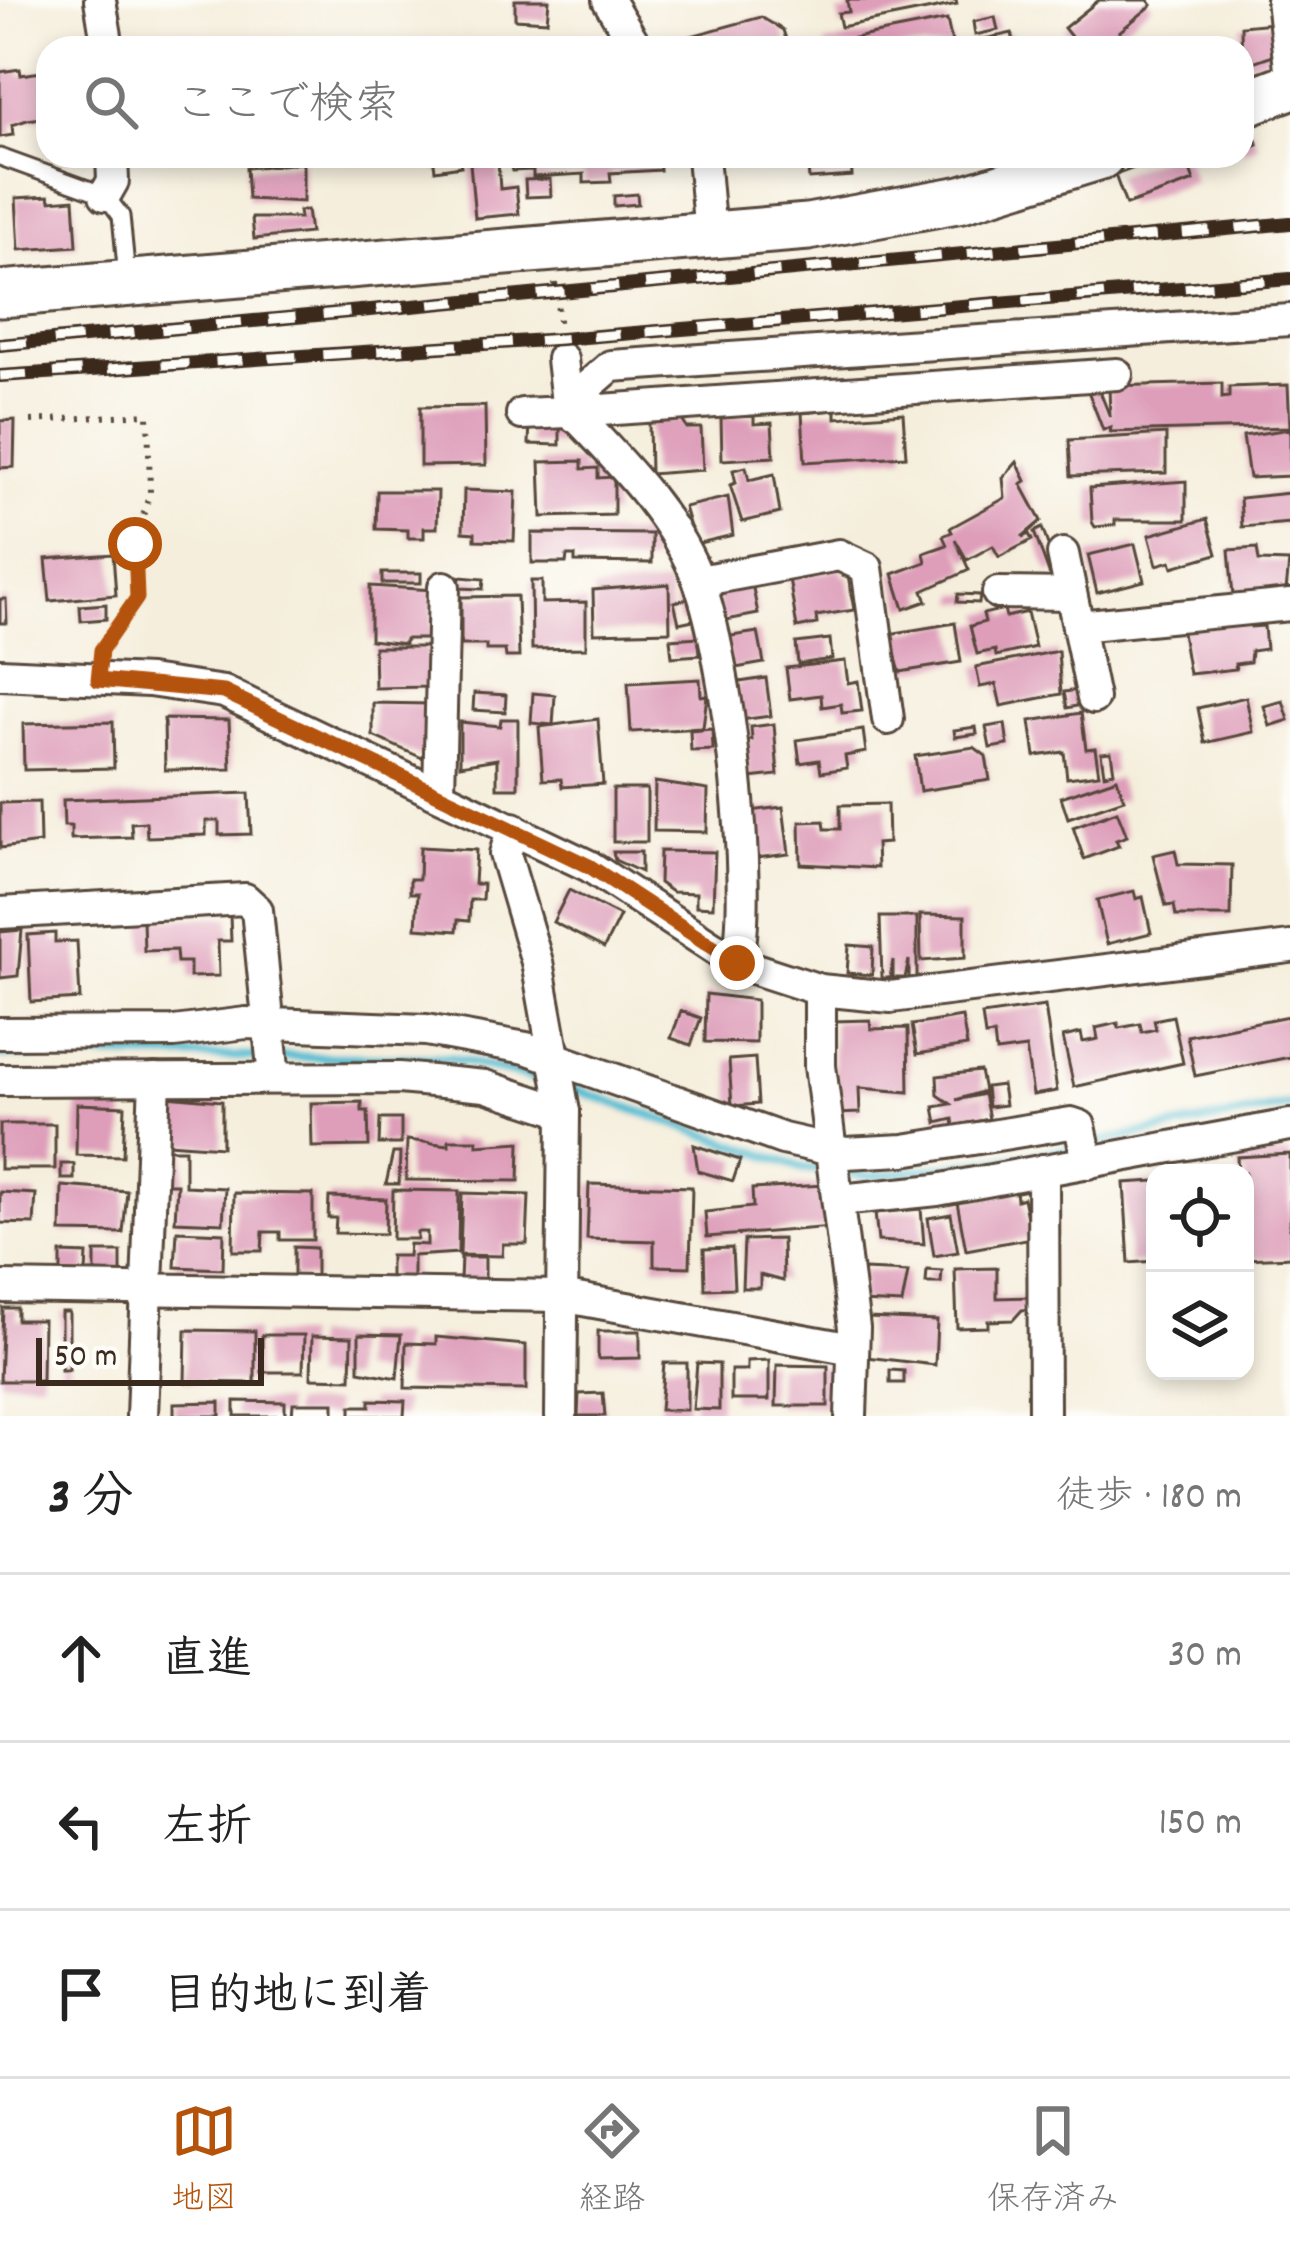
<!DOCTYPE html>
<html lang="ja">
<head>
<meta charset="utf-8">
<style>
	:root { --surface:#fff; --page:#f6f6f6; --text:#222; --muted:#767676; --line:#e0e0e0; --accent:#b45309 }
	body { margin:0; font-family:Dekko,"Klee One",sans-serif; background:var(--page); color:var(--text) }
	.controls { position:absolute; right:36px; bottom:36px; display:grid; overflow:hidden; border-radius:24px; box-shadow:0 6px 18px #0003 }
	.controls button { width:108px; height:108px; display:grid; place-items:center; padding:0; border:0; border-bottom:3px solid var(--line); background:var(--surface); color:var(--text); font:60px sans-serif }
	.scale { position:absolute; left:36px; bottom:30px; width:228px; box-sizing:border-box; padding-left:12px; border:6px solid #3b2a1e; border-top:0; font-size:33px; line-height:42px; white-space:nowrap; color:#3b2a1e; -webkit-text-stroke:9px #fdfcf7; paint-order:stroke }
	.stop { position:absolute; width:36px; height:36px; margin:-27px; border:9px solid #b45309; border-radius:50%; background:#fff }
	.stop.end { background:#b45309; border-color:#fff; box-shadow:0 3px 12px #0008 }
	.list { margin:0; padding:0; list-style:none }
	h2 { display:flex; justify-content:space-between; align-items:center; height:156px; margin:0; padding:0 48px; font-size:51px }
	h2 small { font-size:39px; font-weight:400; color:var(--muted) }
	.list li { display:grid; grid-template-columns:78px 1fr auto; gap:36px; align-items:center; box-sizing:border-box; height:168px; padding:0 48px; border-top:3px solid var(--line) }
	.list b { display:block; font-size:45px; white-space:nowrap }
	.list em { font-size:39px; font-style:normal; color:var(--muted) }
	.icon { flex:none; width:66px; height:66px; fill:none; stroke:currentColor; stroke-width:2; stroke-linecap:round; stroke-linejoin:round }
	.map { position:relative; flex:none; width:1290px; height:1416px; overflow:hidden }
	.search { position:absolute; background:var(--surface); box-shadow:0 6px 18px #0003; left:36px; right:36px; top:36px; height:132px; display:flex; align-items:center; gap:30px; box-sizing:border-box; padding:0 42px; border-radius:36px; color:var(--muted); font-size:45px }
	.sheet { height:660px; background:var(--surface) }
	nav { display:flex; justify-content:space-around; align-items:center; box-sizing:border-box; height:168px; border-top:3px solid var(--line); background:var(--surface); font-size:33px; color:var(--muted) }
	nav a { display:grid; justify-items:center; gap:6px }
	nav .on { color:var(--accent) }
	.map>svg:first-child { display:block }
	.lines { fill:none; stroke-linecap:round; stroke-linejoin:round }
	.stream { stroke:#55bdd2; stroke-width:9 }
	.building { fill:#de9eba }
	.lane-casing { stroke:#57473a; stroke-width:21 }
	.street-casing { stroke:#57473a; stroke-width:36 }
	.secondary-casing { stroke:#57473a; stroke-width:51 }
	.path { stroke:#57473a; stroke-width:6; stroke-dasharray:3 9; stroke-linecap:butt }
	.lane { stroke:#fff; stroke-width:15 }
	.street { stroke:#fff; stroke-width:30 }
	.secondary { stroke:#fff; stroke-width:45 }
	.rail-casing { stroke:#3b2a1e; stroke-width:14 }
	.rail { stroke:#fdfcf7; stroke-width:9; stroke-dasharray:27; stroke-linecap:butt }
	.route { stroke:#b45309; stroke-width:15 }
</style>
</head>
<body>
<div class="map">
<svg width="1290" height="1416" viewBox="0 0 1290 1416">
	<rect width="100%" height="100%" fill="#fdfcf7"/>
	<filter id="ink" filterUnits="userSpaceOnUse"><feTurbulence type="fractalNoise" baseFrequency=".00833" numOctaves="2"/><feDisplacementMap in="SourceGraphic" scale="24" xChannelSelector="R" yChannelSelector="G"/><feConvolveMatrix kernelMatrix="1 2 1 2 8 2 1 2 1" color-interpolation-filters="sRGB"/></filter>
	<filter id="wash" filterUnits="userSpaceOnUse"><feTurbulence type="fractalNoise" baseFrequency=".004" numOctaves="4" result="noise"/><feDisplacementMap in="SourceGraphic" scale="48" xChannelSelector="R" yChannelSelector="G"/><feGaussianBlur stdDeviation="2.7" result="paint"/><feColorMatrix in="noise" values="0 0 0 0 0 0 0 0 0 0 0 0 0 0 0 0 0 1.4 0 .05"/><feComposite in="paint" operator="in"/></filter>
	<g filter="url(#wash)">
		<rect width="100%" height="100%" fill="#f5eedc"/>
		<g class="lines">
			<!-- stream -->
			<g class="stream">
				<polyline points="0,1055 450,1058 550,1082"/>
				<polyline points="566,1086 802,1168 871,1176 1022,1157 1290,1105"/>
			</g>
		</g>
		<g id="blocks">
			<!-- building -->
			<g class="building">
				<polygon points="515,0 549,0 547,21 515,19"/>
				<polygon points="847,0 956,0 957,4 841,27 838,13 849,12"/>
				<polygon points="1099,0 1148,0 1152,5 1119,32 1123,38 1110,48 1102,38 1080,48 1064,28"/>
				<polygon points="761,17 783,30 789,48 678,48 676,40"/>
				<polygon points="995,17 998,30 975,35 973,22"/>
				<polygon points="947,20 953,48 825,48 824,44"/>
				<polygon points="1274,23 1273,55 1242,66 1241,26"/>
				<polygon points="1012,33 1015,48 967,48 966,43"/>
				<polygon points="20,69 21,75 48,71 48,124 43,125 42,118 27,120 12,125 13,135 0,137 0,72"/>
				<polygon points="1250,127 1258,145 1242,152 1242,130"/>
				<polygon points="433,156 459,156 461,166 435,170"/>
				<polygon points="508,156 659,156 660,170 610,173 611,182 584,183 584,174 533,177 533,170 512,171"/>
				<polygon points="807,156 851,156 852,176 809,179"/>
				<polygon points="1166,156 1185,156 1194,181 1126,205 1115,175"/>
				<polygon points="498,161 500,189 516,187 519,214 475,218 470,163"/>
				<polygon points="303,163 303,202 248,199 246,168"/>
				<polygon points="550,179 551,196 526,197 525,180"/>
				<polygon points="637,194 638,204 614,206 614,196"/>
				<polygon points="49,196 50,201 74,199 77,246 19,250 16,198"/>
				<polygon points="307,210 310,233 254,239 252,218 300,218 299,211"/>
				<polygon points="1095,379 1110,417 1109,386 1222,383 1222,398 1229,397 1229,387 1288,385 1290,427 1110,432 1111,427 1103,430 1085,383"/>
				<polygon points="485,406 486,465 420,466 420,407"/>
				<polygon points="836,410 836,418 903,413 906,456 805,462 802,413"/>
				<polygon points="754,416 754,424 772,423 774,457 722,460 721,417"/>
				<polygon points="15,420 14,467 0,468 0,421"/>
				<polygon points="682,420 687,428 701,428 703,470 650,474 649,422"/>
				<polygon points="530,421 560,422 560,445 529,444"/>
				<polygon points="1290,429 1290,476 1249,478 1243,436"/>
				<polygon points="1166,434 1166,473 1071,476 1069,440"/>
				<polygon points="582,461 582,469 598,468 598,478 614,477 614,515 542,517 540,462"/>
				<polygon points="1017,462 1026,481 1021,484 1041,521 1022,537 1029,534 1032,540 999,557 993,546 967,560 955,539 969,570 923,591 927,601 904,609 893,574 926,562 924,553 947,545 943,536 952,532 950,528 1005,498 1003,478"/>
				<polygon points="746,467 749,480 774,474 780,513 742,522 730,485 736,483 733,470"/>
				<polygon points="1186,481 1186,520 1115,520 1115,525 1095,527 1092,522 1090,488"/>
				<polygon points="464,490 516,492 514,541 475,540 475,533 463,532"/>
				<polygon points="377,491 438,491 437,528 424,528 424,538 408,538 408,530 376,529"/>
				<polygon points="1290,493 1290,523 1242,527 1240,498"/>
				<polygon points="728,497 733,535 695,544 684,507"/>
				<polygon points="1207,519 1217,554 1173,567 1171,561 1157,565 1149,535"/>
				<polygon points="1042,528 1057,570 1049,573 1034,532"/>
				<polygon points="532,533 652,534 652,563 575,562 575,556 567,556 566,563 532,563"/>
				<polygon points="1135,544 1144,581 1097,593 1088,555"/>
				<polygon points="1257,548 1259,561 1289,562 1286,591 1233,596 1229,550"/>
				<polygon points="113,554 116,595 50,601 46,559"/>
				<polygon points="842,569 843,576 848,575 854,610 816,616 817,624 797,628 789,578"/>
				<rect x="382" y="573" width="39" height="10"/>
				<polygon points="460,577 484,579 483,589 459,588"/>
				<polygon points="531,581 542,581 542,603 586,602 586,648 532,649"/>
				<polygon points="752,583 758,614 721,621 716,594"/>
				<polygon points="669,584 670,631 594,633 593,590"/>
				<polygon points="370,586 433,590 433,639 405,639 405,644 370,640"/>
				<polygon points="958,594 980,595 979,603 957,602"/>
				<polygon points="517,596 519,657 506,657 505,650 486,650 486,645 461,645 461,597"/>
				<polygon points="0,599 6,599 7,623 0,623"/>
				<polygon points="688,599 693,620 679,623 674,602"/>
				<polygon points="106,604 106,619 81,621 80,606"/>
				<polygon points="1004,609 1006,617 1027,612 1035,647 996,656 995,650 977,654 970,626 985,622 983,614"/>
				<polygon points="1249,614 1251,627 1264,626 1266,649 1251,651 1250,662 1235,664 1236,669 1189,674 1180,621"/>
				<polygon points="955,623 961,662 900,672 889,634"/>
				<polygon points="758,632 764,663 730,669 725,637"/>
				<polygon points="699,637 700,655 672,657 670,639"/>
				<polygon points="830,639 832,659 798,664 796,643"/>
				<polygon points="374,647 428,647 428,687 375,688"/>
				<polygon points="1058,651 1061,694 1001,706 996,684 980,687 976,667"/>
				<polygon points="845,661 848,683 858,681 862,711 842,713 841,704 822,707 821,695 790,699 786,668"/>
				<polygon points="766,678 771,716 740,720 735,688 740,682"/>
				<polygon points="700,679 701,696 707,695 703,728 631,732 628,683"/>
				<polygon points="1079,690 1081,705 1067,708 1064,692"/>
				<polygon points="474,693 506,695 505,712 473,710"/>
				<polygon points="533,693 555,695 553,725 531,723"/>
				<polygon points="1246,697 1253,732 1205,743 1198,708"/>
				<polygon points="1283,701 1289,720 1270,726 1264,706"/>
				<polygon points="373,703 429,704 429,761 373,736"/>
				<polygon points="1081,713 1086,749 1095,748 1099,774 1067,778 1064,752 1035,756 1030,721"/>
				<polygon points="164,719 229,720 231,769 165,770"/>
				<polygon points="501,719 518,719 518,788 497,788 497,759 460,765 460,722 500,726"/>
				<polygon points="598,719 603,784 562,787 561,779 543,780 539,727"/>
				<polygon points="113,722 114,768 24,770 23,724"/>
				<polygon points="774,724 778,775 749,778 745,741 752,740 751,727"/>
				<polygon points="1005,724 1008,745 990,748 986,727"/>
				<polygon points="976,727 977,734 955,737 954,730"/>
				<polygon points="712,729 713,750 691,751 690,731"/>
				<polygon points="863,730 866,752 845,756 847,768 821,772 819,760 800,763 797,740"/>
				<polygon points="974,747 986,756 990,780 920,791 915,756"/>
				<polygon points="1111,752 1114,772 1104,774 1101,753"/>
				<polygon points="1117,778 1124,799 1068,818 1061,797"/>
				<polygon points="655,782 708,790 707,832 654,831"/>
				<rect x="613" y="789" width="34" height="53"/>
				<polygon points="249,793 251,834 219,835 219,821 206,821 206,835 147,837 146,822 131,823 132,837 71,839 71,826 64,826 63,800"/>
				<polygon points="39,802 40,843 0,848 0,803"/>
				<polygon points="887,804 888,843 876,844 877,868 801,864 800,822 824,821 825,829 840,829 840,805"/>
				<polygon points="783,807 789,854 756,858 750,811"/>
				<polygon points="1117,811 1127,836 1116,840 1119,846 1084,859 1073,827"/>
				<polygon points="420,847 476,850 474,884 483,884 482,900 470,900 469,921 458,920 457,931 416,928 418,893 410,893 410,879 419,879"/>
				<polygon points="1175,850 1178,864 1232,865 1231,916 1176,916 1174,905 1166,906 1153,855"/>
				<polygon points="660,851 715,852 713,907 696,906 696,893 672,892 659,883"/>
				<polygon points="613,852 641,852 641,872 615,860"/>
				<polygon points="569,890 620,916 604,948 553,922"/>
				<polygon points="1134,891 1136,899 1143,897 1151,933 1107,944 1097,900"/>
				<polygon points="920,915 965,916 965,958 921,961"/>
				<polygon points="230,916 231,941 218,941 219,976 190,977 190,962 177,962 176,950 144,951 143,919"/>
				<polygon points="880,917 917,917 917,978 909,978 909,960 905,978 893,978 893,960 890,978 882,978"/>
				<polygon points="22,930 18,976 0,978 0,932"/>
				<polygon points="55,933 55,942 77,941 80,999 31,1002 28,935"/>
				<polygon points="849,945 873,947 872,975 847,973"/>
				<polygon points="706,994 756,1000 756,1043 705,1042"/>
				<polygon points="1045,1006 1057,1091 1033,1095 1026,1048 996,1052 994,1035 985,1036 982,1015"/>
				<polygon points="681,1011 701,1018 691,1045 671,1038"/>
				<polygon points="1173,1016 1183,1063 1074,1087 1063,1037 1081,1033 1083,1042 1098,1039 1096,1028 1118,1023 1119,1028 1140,1024 1142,1032 1156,1029 1154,1020"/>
				<polygon points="1288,1016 1290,1057 1195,1076 1187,1036"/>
				<polygon points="962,1017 967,1046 917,1054 912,1025"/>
				<polygon points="870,1020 871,1029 908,1028 909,1092 859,1088 860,1113 835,1114 833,1021"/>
				<polygon points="755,1058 758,1104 732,1106 729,1060"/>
				<polygon points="980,1071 984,1091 956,1100 984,1094 989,1119 954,1126 953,1119 937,1123 934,1107 951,1104 938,1095 937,1076"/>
				<polygon points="1002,1085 1005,1105 988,1107 986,1087"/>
				<polygon points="167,1096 222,1101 222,1147 168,1143"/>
				<polygon points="362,1102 362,1111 368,1111 369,1146 312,1147 311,1103"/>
				<polygon points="77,1104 125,1106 123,1156 76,1155"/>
				<polygon points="380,1119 401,1119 401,1144 379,1144"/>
				<rect x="0" y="1124" width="55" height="45"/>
				<polygon points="407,1140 449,1145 449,1140 477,1140 477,1145 520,1142 519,1181 406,1180"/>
				<polygon points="694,1145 740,1160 733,1181 698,1171"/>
				<polygon points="161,1149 185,1149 185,1186 225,1188 223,1223 175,1221 177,1184 161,1184"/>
				<polygon points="393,1153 400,1153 399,1184 386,1184"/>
				<polygon points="1290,1154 1290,1257 1245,1259 1245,1173 1238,1173 1237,1157"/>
				<rect x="61" y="1164" width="13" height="15"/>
				<polygon points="1155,1181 1155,1261 1129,1263 1124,1183"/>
				<polygon points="589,1184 692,1187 690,1267 654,1266 654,1241 587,1239"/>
				<polygon points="825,1185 832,1227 707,1237 705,1212 753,1207 752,1189"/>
				<polygon points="62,1186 127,1191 123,1233 61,1232"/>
				<polygon points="393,1190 459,1191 458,1253 413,1256 413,1280 390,1280 390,1256 408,1256 409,1244 427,1245 427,1232 417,1232 417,1239 392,1239"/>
				<polygon points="1016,1191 1017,1200 1023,1198 1031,1238 966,1250 957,1202"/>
				<polygon points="0,1192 36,1194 34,1224 0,1223"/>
				<polygon points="234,1193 313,1194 313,1240 280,1240 280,1232 263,1232 262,1251 233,1251"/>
				<polygon points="462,1193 529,1195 527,1244 503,1244 502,1256 460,1255"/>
				<polygon points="329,1197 386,1199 385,1234 335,1233 336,1218 328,1218"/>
				<polygon points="921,1209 924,1244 878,1241 875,1213"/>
				<polygon points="951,1214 958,1252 934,1256 928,1218"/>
				<polygon points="177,1231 224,1233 223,1269 175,1267"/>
				<polygon points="782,1239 783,1281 760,1275 760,1288 742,1288 744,1240"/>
				<polygon points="294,1247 316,1248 316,1278 294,1277"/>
				<polygon points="732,1248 734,1288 705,1289 704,1249"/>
				<rect x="95" y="1252" width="26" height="22"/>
				<polygon points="61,1253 87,1254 86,1273 61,1273"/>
				<polygon points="461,1257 485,1257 485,1281 460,1281"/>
				<polygon points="997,1268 997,1298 1034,1297 1034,1309 1022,1310 1013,1320 988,1321 988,1327 957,1328 955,1269"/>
				<polygon points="863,1270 908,1272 902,1304 861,1302"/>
				<polygon points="927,1270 942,1271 941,1283 926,1283"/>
				<polygon points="3,1308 17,1308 17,1320 43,1320 42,1381 0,1381"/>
				<rect x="61" y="1312" width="8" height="58"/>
				<polygon points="867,1318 937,1321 935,1365 866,1357"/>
				<polygon points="186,1330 255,1331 255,1383 185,1382"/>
				<polygon points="598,1331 640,1331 640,1358 598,1359"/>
				<polygon points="359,1334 401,1335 397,1378 359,1371"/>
				<polygon points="262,1335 304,1335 303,1372 262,1372"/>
				<polygon points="312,1336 352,1337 351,1379 311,1378"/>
				<polygon points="436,1337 526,1345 526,1390 405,1388 406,1343 436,1344"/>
				<polygon points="769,1360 769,1400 731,1400 731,1370 747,1370 747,1361"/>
				<polygon points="664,1363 687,1363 687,1410 660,1410"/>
				<polygon points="697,1363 719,1364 719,1410 693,1409"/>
				<polygon points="777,1365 828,1366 828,1406 776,1406"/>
				<polygon points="890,1370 904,1371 904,1383 890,1383"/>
				<polygon points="603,1393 605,1416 578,1416 579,1394"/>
				<polygon points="370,1400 405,1401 404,1416 351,1416 351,1406 370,1406"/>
				<polygon points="235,1401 285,1402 285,1416 235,1416"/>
				<polygon points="220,1402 220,1416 174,1416 174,1403"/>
				<polygon points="293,1403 334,1403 334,1416 292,1416"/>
			</g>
		</g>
	</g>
	<g filter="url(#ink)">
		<use href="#blocks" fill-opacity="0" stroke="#57473a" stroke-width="3"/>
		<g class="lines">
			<!-- lane casing -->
			<g class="lane-casing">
				<polyline id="lane" points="0,157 105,195 121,216 127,277"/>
			</g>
			<!-- street casing -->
			<g class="street-casing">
				<g id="street">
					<polyline points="100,0 108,48"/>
					<polyline points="608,0 637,48"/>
					<polyline points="1282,0 1290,68"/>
					<polyline points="703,156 710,235"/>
					<polyline points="105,195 113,181 112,156"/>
					<polyline points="562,359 568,412"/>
					<polyline points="587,411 1117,374"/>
					<path d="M 522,414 L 568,412 L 580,420 C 625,467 676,520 699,582 C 727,657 755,886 737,963"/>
					<polyline points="580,420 587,411 588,386 611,366 1290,320"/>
					<polyline points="1063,554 1093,698"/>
					<polyline points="699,581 839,555 867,568 888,719"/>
					<polyline points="998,593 1071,594"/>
					<polyline points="1078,626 1290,605"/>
					<polyline points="0,674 149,681 224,692 589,866 737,963 820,990 891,997 1290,947"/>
					<polyline points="439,792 444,587"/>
					<polyline points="513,828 505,854 537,962 564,1112 561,1416"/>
					<polyline points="0,913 245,899 257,910 274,1078"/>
					<polyline points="820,990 820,1066 854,1328 851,1416"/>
					<polyline points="0,1033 174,1032 246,1023 426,1030 526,1048 783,1139 845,1153 904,1150 1071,1123 1080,1126 1088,1163"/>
					<polyline points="0,1080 399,1078 485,1086 564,1112"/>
					<polyline points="1043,1170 1044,1416"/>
					<polyline points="840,1200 937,1190 1290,1125"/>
					<polyline points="0,1287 561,1296 853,1349"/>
					<polyline points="142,1416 155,1079"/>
				</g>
			</g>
			<!-- secondary casing -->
			<g class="secondary-casing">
				<g id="secondary">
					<polyline points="1242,104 1290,86"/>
					<polyline points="0,294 808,227 962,199 1101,156"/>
				</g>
			</g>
			<!-- path -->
			<g class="path">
				<polyline points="555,283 560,330"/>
				<polyline points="31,421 148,414 150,492 135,544 137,598 101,653"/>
			</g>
			<!-- lane -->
			<use href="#lane" class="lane"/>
			<!-- street -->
			<use href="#street" class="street"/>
			<!-- secondary -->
			<use href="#secondary" class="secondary"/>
			<!-- rail casing -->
			<g class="rail-casing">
				<g id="rail">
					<polyline points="0,345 1290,223"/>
					<polyline points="0,376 561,339 1290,279"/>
				</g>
			</g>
			<!-- rail -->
			<use href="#rail" class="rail"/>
		</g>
	</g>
	<g class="lines" filter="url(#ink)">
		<!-- route -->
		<polyline class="route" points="135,544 137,598 101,650 98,680 224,692 589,866 737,963"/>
	</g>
</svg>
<div class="controls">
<button><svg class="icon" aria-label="locate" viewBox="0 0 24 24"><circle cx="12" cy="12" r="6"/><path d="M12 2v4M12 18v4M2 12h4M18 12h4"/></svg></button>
<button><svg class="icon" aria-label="layers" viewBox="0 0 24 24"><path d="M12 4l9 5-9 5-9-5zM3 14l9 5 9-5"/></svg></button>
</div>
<div class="scale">50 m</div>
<div class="stop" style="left:135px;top:544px"></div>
<div class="stop end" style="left:737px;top:963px"></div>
<div class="search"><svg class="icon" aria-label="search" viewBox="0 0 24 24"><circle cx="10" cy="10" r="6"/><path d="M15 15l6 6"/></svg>ここで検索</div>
</div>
<section class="sheet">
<h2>3 分<small>徒歩 · 180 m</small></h2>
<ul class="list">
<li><svg class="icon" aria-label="ahead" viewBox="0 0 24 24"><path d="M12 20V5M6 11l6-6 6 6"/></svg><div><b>直進</b></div><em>30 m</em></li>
<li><svg class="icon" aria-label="left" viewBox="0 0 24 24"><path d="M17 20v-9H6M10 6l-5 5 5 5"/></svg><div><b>左折</b></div><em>150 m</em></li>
<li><svg class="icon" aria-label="arrive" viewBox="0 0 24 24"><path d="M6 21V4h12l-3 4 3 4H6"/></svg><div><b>目的地に到着</b></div></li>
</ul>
</section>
<nav>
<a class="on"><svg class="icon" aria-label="map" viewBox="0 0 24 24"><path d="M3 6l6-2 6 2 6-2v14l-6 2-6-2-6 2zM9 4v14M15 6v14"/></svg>地図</a>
<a><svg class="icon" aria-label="directions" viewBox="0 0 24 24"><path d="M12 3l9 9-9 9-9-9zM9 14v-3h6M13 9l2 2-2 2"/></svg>経路</a>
<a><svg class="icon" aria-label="saved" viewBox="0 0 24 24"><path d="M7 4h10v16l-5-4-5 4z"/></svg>保存済み</a>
</nav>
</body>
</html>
